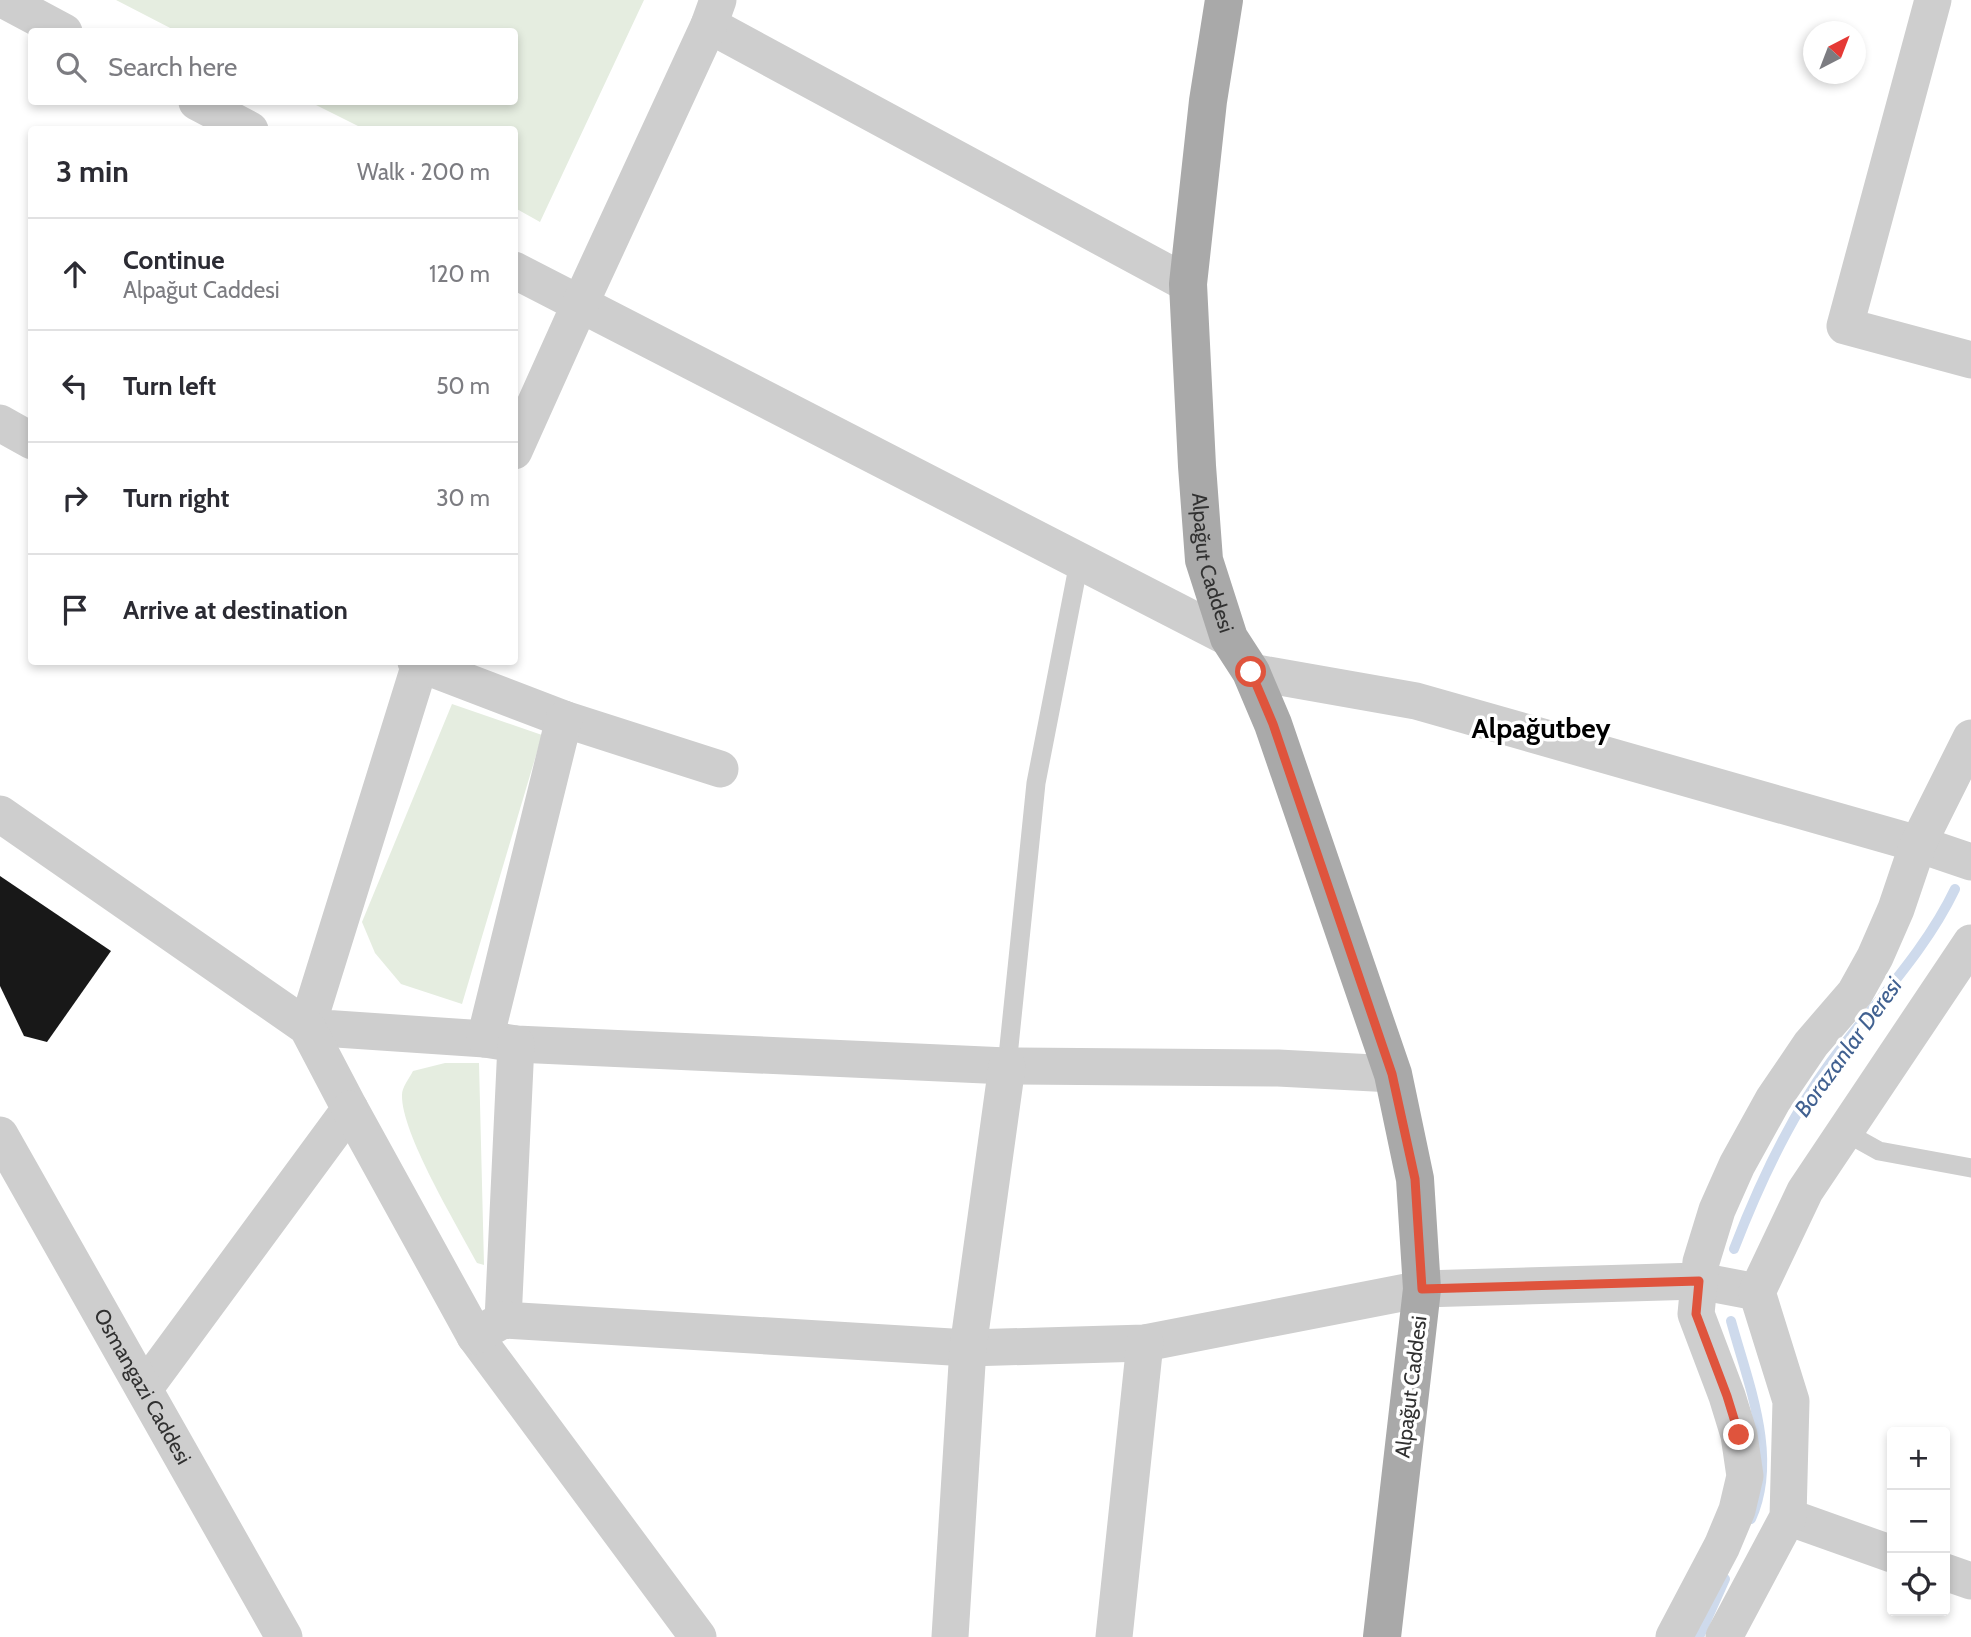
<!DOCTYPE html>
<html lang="en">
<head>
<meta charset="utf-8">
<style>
	:root { --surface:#fff; --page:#f7f7f7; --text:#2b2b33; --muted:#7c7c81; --line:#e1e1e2 }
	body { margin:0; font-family:Cabin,sans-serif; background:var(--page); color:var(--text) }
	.controls { position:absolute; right:21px; bottom:21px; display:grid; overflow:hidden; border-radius:7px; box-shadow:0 4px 10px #0003 }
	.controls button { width:63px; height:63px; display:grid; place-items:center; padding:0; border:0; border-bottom:2px solid var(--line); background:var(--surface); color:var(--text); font:35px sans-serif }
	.compass { position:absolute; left:1803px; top:21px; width:63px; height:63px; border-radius:50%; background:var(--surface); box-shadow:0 4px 10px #0003; rotate:42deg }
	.stop { position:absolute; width:21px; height:21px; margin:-16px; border:5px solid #df543d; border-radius:50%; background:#fff }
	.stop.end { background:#df543d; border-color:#fff; box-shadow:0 2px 7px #0008 }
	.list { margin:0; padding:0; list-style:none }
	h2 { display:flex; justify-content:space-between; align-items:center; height:91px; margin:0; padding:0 28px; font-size:30px }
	h2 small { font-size:23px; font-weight:400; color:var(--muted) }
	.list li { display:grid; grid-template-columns:46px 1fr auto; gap:21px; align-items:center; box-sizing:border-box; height:112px; padding:0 28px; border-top:2px solid var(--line) }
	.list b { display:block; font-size:26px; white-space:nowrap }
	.list p { margin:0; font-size:23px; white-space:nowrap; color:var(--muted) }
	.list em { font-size:23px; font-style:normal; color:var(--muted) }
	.icon { flex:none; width:38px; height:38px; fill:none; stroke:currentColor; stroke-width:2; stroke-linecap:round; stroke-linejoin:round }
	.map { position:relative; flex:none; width:1971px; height:1637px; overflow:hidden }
	.search { position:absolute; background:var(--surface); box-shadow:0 4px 10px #0003; left:28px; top:28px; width:490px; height:77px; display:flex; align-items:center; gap:18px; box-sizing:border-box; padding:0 24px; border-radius:7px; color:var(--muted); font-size:26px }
	.panel { position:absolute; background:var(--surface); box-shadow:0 4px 10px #0003; left:28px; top:126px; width:490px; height:539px; border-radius:7px }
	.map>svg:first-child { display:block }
	.green { fill:#e5ede0 }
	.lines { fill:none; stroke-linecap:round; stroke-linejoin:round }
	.stream { stroke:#cedaec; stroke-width:10 }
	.building { fill:#181818 }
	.service { stroke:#cecece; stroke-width:19 }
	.minor { stroke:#cecece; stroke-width:37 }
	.primary { stroke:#a9a9a9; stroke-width:38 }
	.route { stroke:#df543d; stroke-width:9 }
	.labels { text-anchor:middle; stroke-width:7; stroke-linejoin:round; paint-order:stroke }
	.street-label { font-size:21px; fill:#313131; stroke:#fff }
	.water-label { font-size:23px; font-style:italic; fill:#416191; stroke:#fff }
	.district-label { font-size:28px; font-weight:bold; fill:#000; stroke:#fff }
</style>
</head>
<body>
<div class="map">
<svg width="1971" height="1637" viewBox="0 0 1971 1637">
	<rect width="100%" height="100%" fill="#fff"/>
	<!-- green -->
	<g class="green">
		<polygon points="116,0 644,0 540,222 515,208 514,130 364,129 310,102 514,102 514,32 176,31"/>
		<polygon points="452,704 542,735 462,1004 401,984 375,953 362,922"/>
		<path d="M 445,1063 L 479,1063 L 484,1265 L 477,1263 C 457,1225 401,1133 402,1095 C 402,1087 409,1079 413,1071 Z"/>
	</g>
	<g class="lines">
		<!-- stream -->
		<g class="stream">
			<path d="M 1734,1249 C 1759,1184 1789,1119 1830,1063 C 1872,1005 1924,954 1955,889"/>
			<path d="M 1731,1321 C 1748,1383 1779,1457 1751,1519"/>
			<polyline points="1699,1637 1725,1579"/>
		</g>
	</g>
	<!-- building -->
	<polygon class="building" points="0,876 111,951 47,1042 24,1036 0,986"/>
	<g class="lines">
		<!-- service -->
		<g class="service">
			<polyline points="1007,1066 1036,783 1079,562"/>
			<polyline points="1843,1131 1879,1151 1971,1168"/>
		</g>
		<!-- minor -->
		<g class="minor">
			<polyline points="4,0 64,32"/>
			<polyline points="1933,0 1845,326 1971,360"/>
			<polyline points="709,25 1188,284"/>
			<polyline points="197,102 250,130"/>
			<polyline points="514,270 1229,638"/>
			<polyline points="0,423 32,441"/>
			<polyline points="514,451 580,304 709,25 718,0"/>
			<polyline points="416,662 420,664 307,1027 485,1039 516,1044 1007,1066 1278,1068 1393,1074"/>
			<polyline points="421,662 420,664 564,719 720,769"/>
			<polyline points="1251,672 1416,701 1918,844 1971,862"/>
			<polyline points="0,814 307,1027 350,1109 144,1389"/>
			<polyline points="485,1039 564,719"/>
			<polyline points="350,1109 475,1336 698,1637"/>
			<path id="s1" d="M 0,1135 L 284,1637"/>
			<polyline points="503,1320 516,1044"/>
			<polyline points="475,1336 503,1320 968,1348 1145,1343 1422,1289 1699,1281 1757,1292"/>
			<polyline points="1788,1517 1892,1554"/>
			<polyline points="1945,1572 1971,1581"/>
			<polyline points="950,1637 968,1348 1007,1066"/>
			<polyline points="1114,1637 1145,1343"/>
			<polyline points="1674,1637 1722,1546 1737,1510 1745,1476 1739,1435 1727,1396 1696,1314 1701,1262 1717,1210 1737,1165 1773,1100 1811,1044 1855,993 1875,957 1896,909 1918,844 1971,738"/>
			<polyline points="1724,1637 1788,1517 1791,1401 1757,1292 1805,1191 1971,943"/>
		</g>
		<!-- primary -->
		<path class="primary" id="s2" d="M 1224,0 L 1208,101 L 1188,284 L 1197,466 L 1204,560 L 1229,638 L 1251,672 L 1273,724 L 1393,1074 L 1415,1179 L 1422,1289 L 1382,1637"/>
	</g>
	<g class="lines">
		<!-- route -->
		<polyline class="route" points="1251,672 1273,724 1392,1074 1415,1179 1422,1289 1699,1281 1696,1314 1727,1396 1739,1435"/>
	</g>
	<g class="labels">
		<!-- street labels -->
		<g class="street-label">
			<text dy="7" stroke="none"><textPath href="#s2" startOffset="567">Alpağut Caddesi</textPath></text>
			<text dy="7" stroke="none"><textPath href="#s1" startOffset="289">Osmangazi Caddesi</textPath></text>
			<text transform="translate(1411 1387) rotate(-83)" y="7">Alpağut Caddesi</text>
		</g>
		<!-- water labels -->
		<g class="water-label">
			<text transform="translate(1848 1047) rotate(-54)" y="8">Borazanlar Deresi</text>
		</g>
		<!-- district labels -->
		<g class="district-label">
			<text x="1541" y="738">Alpağutbey</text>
		</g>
	</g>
</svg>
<div class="controls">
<button>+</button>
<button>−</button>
<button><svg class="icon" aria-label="locate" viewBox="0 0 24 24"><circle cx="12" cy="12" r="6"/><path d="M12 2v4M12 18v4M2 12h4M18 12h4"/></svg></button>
</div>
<svg class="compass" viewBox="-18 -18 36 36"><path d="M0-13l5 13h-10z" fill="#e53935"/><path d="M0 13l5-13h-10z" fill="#7c7c81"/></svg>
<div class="stop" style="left:1251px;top:672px"></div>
<div class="stop end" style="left:1739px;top:1435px"></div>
<div class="search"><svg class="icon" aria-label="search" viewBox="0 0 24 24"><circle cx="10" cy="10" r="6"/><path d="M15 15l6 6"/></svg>Search here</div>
<section class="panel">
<h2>3 min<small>Walk · 200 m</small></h2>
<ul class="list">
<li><svg class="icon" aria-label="ahead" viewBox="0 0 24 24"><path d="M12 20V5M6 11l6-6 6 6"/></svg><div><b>Continue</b><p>Alpağut Caddesi</p></div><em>120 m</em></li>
<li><svg class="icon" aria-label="left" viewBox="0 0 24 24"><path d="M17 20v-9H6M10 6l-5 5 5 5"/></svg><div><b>Turn left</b></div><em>50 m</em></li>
<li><svg class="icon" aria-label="right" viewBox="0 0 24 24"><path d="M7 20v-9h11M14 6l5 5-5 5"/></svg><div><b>Turn right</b></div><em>30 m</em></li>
<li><svg class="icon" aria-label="arrive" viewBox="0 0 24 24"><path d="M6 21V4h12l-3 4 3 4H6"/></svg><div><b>Arrive at destination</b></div></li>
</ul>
</section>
</div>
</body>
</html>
